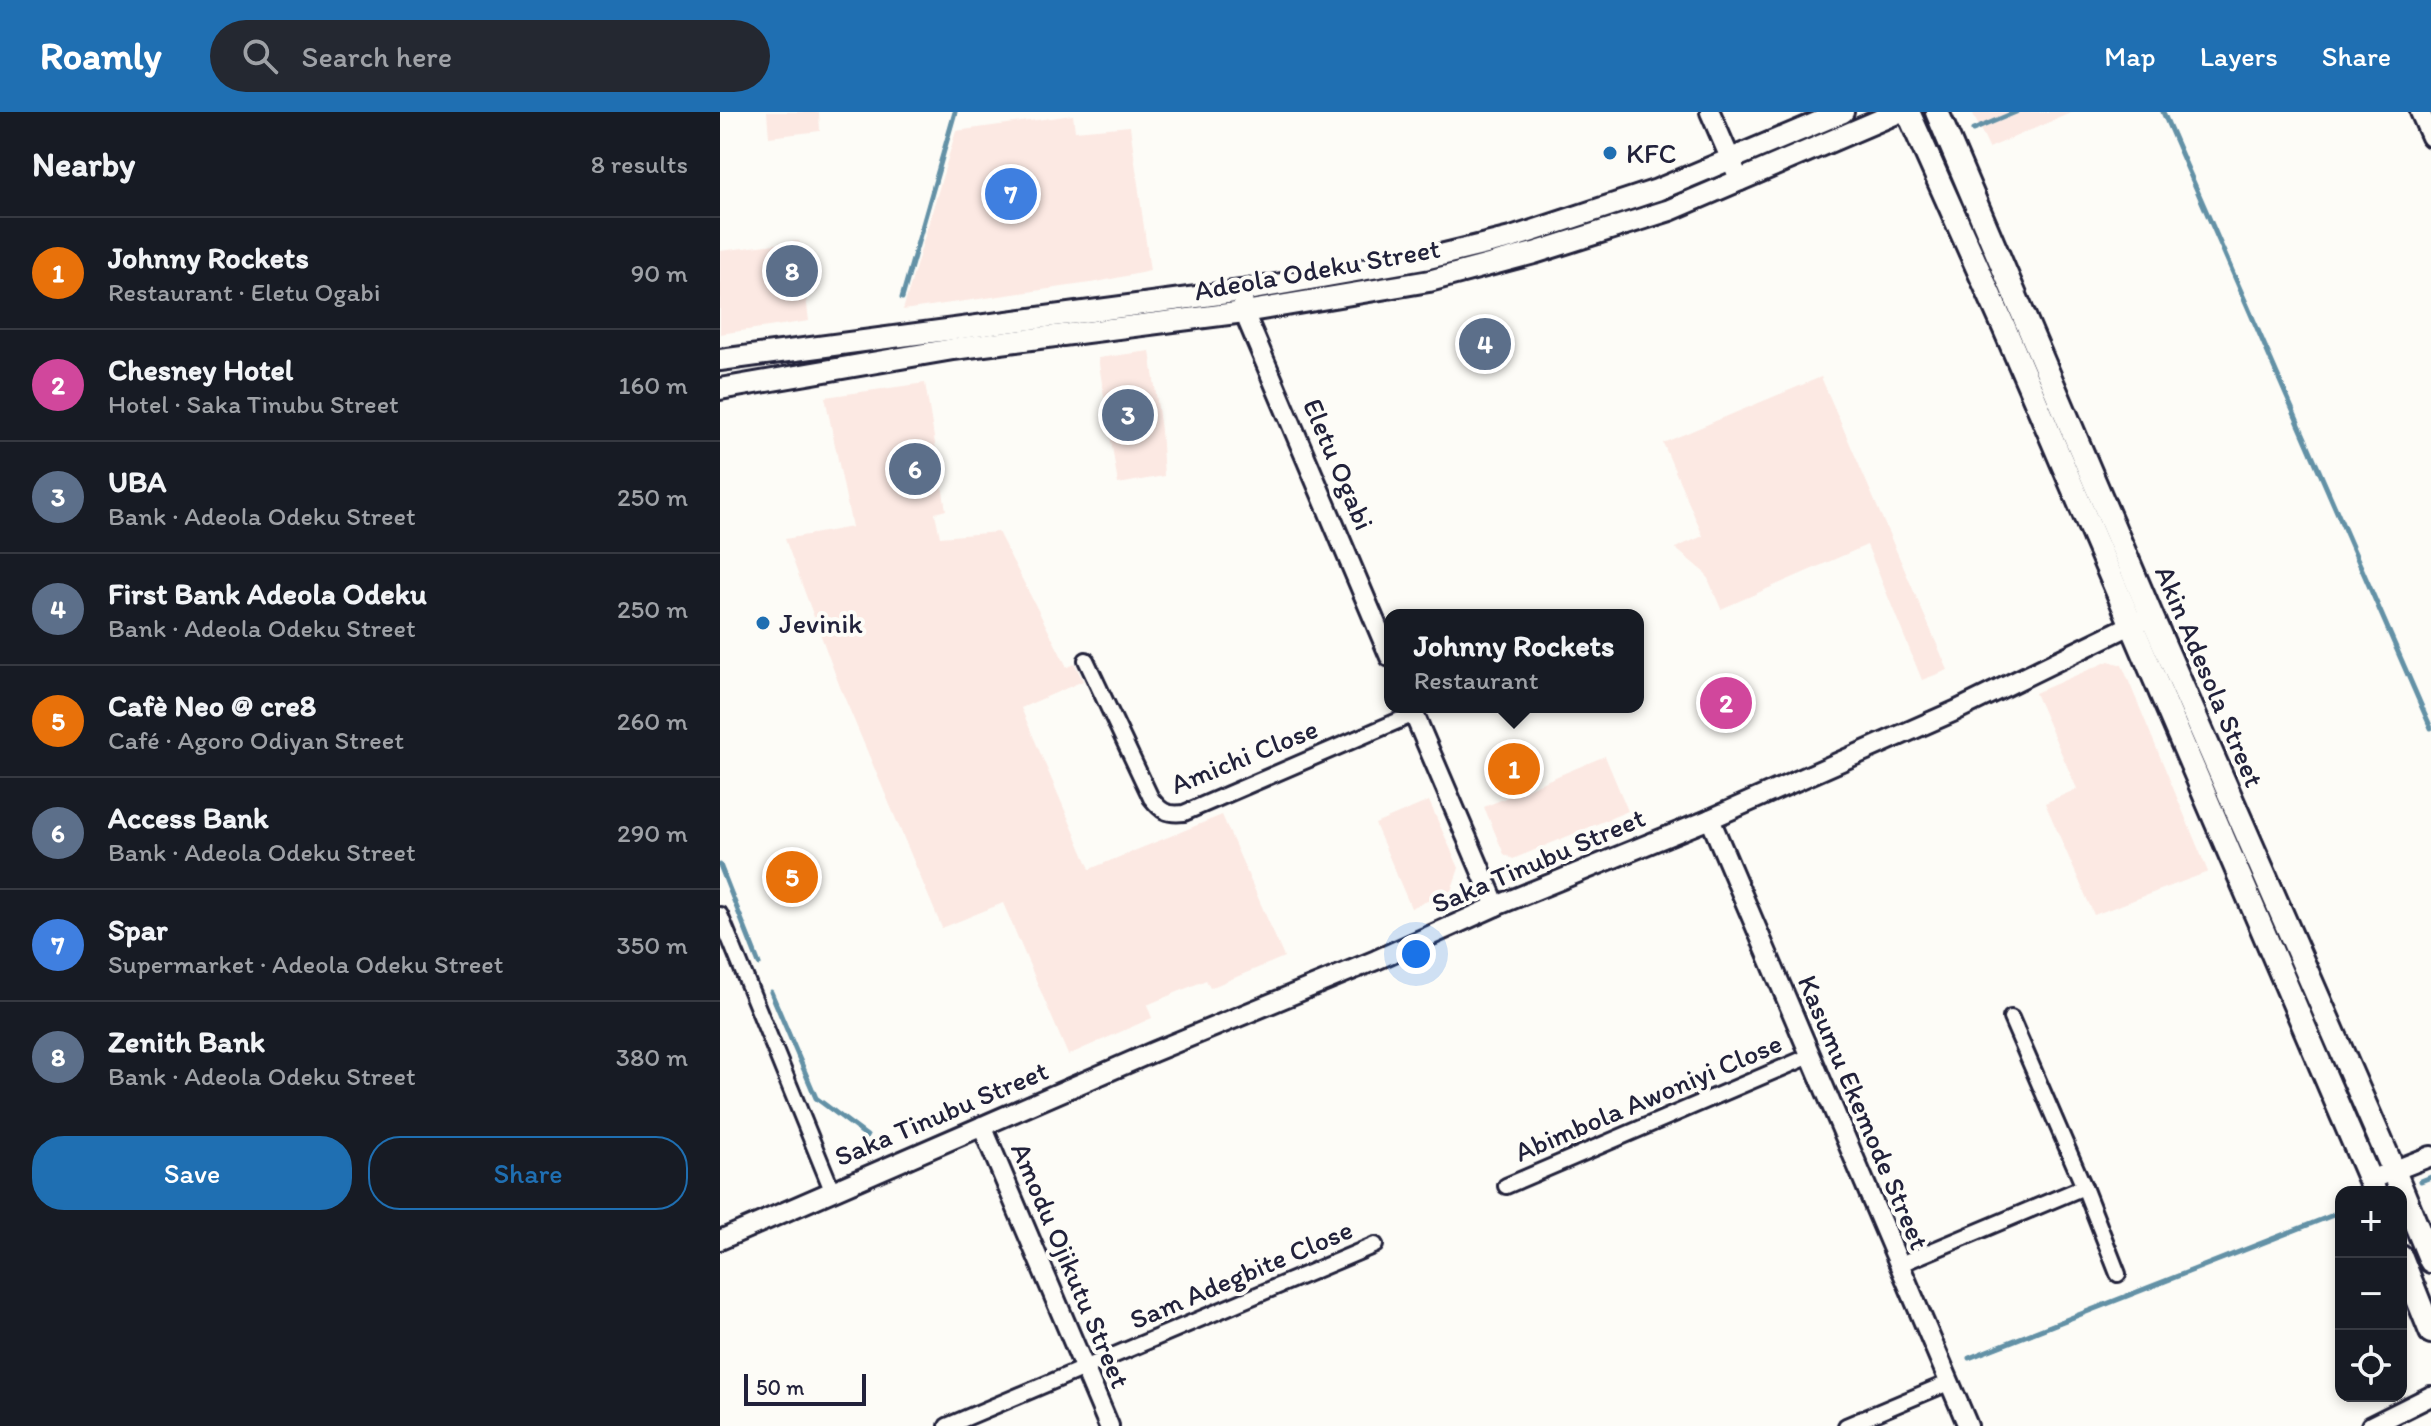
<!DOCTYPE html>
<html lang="en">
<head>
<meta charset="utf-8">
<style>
	:root { --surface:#171b24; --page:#242831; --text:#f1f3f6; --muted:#9ea1a6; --line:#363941; --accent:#1f6fb2 }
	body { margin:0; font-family:Itim,sans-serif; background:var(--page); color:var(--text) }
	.controls { position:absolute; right:24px; bottom:24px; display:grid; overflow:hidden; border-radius:16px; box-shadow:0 4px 12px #0003 }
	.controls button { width:72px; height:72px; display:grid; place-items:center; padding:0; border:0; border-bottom:2px solid var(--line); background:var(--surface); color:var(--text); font:40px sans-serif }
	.scale { position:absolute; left:24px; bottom:20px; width:122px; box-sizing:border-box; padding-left:8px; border:4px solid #22223b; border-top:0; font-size:22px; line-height:28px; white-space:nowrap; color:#22223b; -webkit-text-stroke:6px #fdfcf7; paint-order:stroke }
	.you { position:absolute; left:696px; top:842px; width:28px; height:28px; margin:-20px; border:6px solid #fff; border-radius:50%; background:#1a73e8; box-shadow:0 0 0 12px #1a73e833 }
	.badge { display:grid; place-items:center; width:52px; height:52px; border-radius:50%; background:var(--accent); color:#fff; font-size:26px; font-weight:700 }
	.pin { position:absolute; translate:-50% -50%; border:4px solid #fff; box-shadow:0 2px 8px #0006 }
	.popup { position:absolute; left:664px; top:497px; width:260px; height:104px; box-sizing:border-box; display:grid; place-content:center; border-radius:16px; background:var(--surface); filter:drop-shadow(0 2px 6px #0005); font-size:26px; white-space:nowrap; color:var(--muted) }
	.popup b { font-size:30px; color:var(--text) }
	.popup::after { content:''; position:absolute; left:50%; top:100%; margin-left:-16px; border:16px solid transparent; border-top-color:var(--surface) }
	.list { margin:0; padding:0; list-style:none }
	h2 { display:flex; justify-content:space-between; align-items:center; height:104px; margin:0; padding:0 32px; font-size:34px }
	h2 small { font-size:26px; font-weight:400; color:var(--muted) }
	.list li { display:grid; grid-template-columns:52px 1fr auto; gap:24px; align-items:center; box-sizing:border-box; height:112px; padding:0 32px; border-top:2px solid var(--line) }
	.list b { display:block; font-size:30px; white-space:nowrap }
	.list p { margin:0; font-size:26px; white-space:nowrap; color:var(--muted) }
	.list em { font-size:26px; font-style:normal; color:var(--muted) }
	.actions { display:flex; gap:16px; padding:24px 32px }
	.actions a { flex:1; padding:18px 0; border:2px solid var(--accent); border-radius:32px; text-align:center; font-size:28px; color:var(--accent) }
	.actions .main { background:var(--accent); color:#fff }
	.icon { flex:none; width:44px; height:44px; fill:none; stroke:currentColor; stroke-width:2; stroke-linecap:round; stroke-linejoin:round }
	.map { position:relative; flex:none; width:1711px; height:1314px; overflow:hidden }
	header { display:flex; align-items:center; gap:48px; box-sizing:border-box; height:112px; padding:0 40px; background:var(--accent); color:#fff }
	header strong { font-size:38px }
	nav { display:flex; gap:44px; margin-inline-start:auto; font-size:28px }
	.search { width:560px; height:72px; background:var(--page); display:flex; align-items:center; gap:20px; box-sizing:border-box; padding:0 28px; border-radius:44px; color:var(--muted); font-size:30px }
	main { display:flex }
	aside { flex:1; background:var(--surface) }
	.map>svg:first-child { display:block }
	.built { fill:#fce9e3 }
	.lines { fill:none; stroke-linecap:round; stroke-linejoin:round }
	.stream { stroke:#6391a6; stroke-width:5 }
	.minor-casing { stroke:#22223b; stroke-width:20 }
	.tertiary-casing { stroke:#22223b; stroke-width:24 }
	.secondary-casing { stroke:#22223b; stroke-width:26 }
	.primary-casing { stroke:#22223b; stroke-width:28 }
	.minor { stroke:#fdfcf7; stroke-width:14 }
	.tertiary { stroke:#fdfcf7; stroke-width:18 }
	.secondary { stroke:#fdfcf7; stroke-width:20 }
	.primary { stroke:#fdfcf7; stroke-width:22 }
	.poi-dot { fill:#1f6fb2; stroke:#fdfcf7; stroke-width:3 }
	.labels { text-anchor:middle; stroke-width:8; stroke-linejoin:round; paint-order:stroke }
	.poi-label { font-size:28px; fill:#22223b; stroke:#fdfcf7; text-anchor:start }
	.street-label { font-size:28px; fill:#22223b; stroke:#fdfcf7 }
</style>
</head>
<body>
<header>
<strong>Roamly</strong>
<div class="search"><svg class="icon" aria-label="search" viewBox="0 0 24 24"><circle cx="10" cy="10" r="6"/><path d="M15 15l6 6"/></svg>Search here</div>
<nav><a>Map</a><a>Layers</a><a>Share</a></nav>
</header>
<main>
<aside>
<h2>Nearby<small>8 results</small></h2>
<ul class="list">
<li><span class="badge" style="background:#e8710a">1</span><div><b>Johnny Rockets</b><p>Restaurant · Eletu Ogabi</p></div><em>90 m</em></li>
<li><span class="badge" style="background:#d1479c">2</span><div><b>Chesney Hotel</b><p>Hotel · Saka Tinubu Street</p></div><em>160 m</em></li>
<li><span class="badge" style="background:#5c6f8a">3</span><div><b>UBA</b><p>Bank · Adeola Odeku Street</p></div><em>250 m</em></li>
<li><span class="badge" style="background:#5c6f8a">4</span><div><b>First Bank Adeola Odeku</b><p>Bank · Adeola Odeku Street</p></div><em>250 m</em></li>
<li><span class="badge" style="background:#e8710a">5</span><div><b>Cafè Neo @ cre8</b><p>Café · Agoro Odiyan Street</p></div><em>260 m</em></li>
<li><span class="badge" style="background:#5c6f8a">6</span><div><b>Access Bank</b><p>Bank · Adeola Odeku Street</p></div><em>290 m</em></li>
<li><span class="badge" style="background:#3f7fe0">7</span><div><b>Spar</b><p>Supermarket · Adeola Odeku Street</p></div><em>350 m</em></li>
<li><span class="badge" style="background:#5c6f8a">8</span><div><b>Zenith Bank</b><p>Bank · Adeola Odeku Street</p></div><em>380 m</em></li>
</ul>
<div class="actions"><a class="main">Save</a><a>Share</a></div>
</aside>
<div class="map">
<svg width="1711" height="1314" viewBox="0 0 1711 1314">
	<rect width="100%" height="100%" fill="#fdfcf7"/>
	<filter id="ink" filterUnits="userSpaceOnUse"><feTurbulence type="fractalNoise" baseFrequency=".0125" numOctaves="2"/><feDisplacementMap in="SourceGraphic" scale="16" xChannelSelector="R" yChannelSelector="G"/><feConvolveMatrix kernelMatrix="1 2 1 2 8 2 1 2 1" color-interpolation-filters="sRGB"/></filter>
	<g filter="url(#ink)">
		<!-- built -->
		<g class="built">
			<polygon points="47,0 99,0 100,19 49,25"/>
			<polygon points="1256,0 1353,0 1269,36 1253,2"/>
			<polygon points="353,3 355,19 410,14 430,159 377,170 183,198 236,19"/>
			<polygon points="79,129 89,209 0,222 0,139"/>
			<polygon points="430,239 441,318 444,364 398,372 378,246"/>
			<polygon points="1101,265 1228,558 1202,568 1147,433 1001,497 986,462 955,436 983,424 943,331"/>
			<polygon points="205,271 226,398 215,401 220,425 278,420 347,555 355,552 363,569 301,596 370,757 502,703 564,845 490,876 486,868 427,893 432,906 348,943 283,791 222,816 120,575 65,427 132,415 105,285"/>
			<polygon points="1389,549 1402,553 1488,760 1374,803 1325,691 1357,677 1315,581"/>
			<polygon points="885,644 908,699 793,747 784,742 764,695"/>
			<polygon points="709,689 739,756 731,779 691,796 655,712"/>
		</g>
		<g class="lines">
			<!-- stream -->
			<g class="stream">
				<polyline points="1443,0 1711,616"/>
				<polyline points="1253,18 1296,0"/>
				<polyline points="182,186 235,0"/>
				<polyline points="0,753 39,852"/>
				<polyline points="51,880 96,986 147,1024"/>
				<polyline points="1701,1069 1711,1065"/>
				<polyline points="1249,1246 1621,1100"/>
			</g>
			<!-- minor casing -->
			<g class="minor-casing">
				<g id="minor">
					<path d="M 366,548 L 431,686 C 441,699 446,703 464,701 L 694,602"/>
					<polyline points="0,803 112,1078"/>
					<polyline points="1291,906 1364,1075 1398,1162"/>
					<polyline points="786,1074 1090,944"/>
					<polyline points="1178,1153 1364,1075"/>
					<polyline points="227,1314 655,1133"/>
					<polyline points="1126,1314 1228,1271"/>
				</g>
			</g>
			<!-- tertiary casing -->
			<g class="tertiary-casing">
				<g id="tertiary">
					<polyline points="990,0 1020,69"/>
					<polyline points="1700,0 1711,25"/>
					<polyline points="523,185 524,200 670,545"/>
					<polyline points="691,595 776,794"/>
					<polyline points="990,707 1248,1314"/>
					<polyline points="262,1014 389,1314"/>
					<polyline points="1650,1068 1711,1044"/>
					<polyline points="0,1128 433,940 656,848 776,794 990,707 1235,599 1421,508"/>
					<polyline points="1651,1314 1711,1284"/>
				</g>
			</g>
			<!-- secondary casing -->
			<g class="secondary-casing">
				<g id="secondary">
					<polyline points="0,248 522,179 704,147 791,126 937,78 1123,0"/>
					<polyline points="0,277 233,237 524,200 709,169 814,141 950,98 1179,0"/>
				</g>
			</g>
			<!-- primary casing -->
			<g class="primary-casing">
				<g id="primary">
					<polyline points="1188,0 1284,215 1655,1080"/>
					<polyline points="1217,0 1431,503 1674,1059 1711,1149"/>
					<polyline points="1681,1145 1711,1220"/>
				</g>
			</g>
			<!-- minor -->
			<use href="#minor" class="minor"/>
			<!-- tertiary -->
			<use href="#tertiary" class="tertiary"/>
			<!-- secondary -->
			<use href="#secondary" class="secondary"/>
			<!-- primary -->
			<use href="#primary" class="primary"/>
		</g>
	</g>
	<!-- markers -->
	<g class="poi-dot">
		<circle cx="890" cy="41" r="8"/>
		<circle cx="43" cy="511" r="8"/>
	</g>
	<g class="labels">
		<!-- poi labels -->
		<g class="poi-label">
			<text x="906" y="51">KFC</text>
			<text x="59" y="521">Jevinik</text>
		</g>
		<!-- street labels -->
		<g class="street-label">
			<text transform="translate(597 157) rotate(-10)" y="10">Adeola Odeku Street</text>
			<text transform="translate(619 352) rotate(67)" y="10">Eletu Ogabi</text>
			<text transform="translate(1490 564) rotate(67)" y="10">Akin Adesola Street</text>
			<text transform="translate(524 644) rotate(-22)" y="10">Amichi Close</text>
			<text transform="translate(818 748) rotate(-23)" y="10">Saka Tinubu Street</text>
			<text transform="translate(928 985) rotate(-23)" y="10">Abimbola Awoniyi Close</text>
			<text transform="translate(1144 1000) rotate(67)" y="10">Kasumu Ekemode Street</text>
			<text transform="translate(221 1001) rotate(-23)" y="10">Saka Tinubu Street</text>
			<text transform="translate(351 1153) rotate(67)" y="10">Amodu Ojikutu Street</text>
			<text transform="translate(521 1162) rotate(-23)" y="10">Sam Adegbite Close</text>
		</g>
	</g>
</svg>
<div class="controls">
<button>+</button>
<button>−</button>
<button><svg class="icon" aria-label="locate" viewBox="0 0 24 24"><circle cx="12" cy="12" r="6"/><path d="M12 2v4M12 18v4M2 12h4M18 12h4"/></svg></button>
</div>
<div class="scale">50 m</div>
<div class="you"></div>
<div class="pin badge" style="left:794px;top:657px;background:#e8710a">1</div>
<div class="popup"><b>Johnny Rockets</b>Restaurant</div>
<div class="pin badge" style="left:1006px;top:591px;background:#d1479c">2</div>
<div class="pin badge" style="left:408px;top:303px;background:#5c6f8a">3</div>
<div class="pin badge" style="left:765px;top:232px;background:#5c6f8a">4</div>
<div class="pin badge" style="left:72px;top:765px;background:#e8710a">5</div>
<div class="pin badge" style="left:195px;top:357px;background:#5c6f8a">6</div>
<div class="pin badge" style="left:291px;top:82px;background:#3f7fe0">7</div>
<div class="pin badge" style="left:72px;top:159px;background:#5c6f8a">8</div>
</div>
</main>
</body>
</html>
